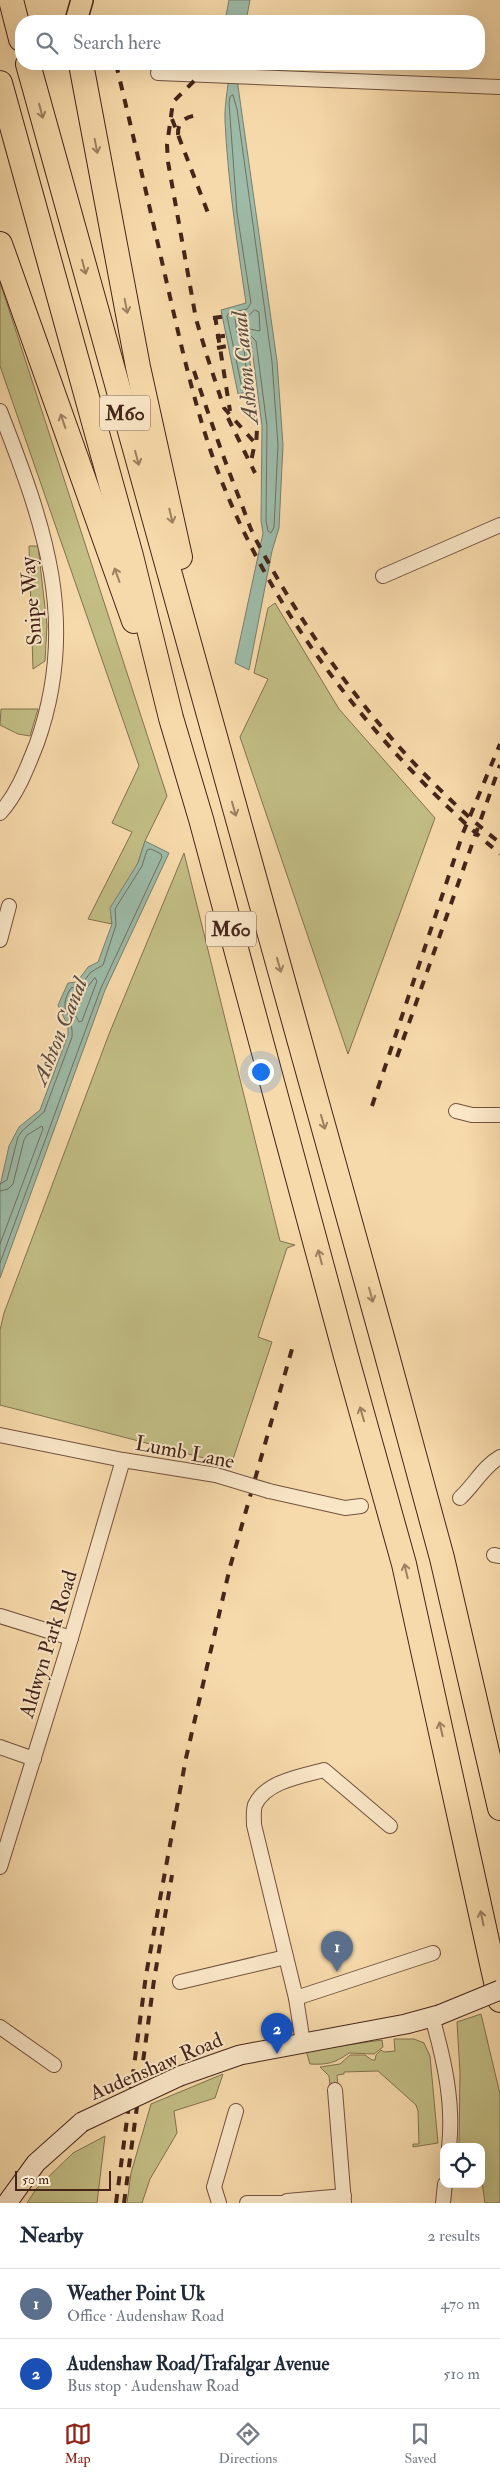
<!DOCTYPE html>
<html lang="en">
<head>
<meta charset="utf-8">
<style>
	:root { --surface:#fff; --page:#f2f2f3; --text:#1f2937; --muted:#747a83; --line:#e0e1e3; --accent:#8f2418 }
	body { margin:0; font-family:"IM FELL Double Pica",serif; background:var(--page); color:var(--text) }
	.controls { position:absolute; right:15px; bottom:15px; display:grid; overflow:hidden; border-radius:10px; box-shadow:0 5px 20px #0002 }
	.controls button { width:45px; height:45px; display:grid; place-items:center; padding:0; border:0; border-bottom:1px solid var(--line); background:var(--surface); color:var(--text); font:25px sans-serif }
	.scale { position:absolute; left:15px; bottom:12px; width:96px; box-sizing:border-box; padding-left:5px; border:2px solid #45251a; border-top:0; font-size:14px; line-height:18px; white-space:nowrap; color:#45251a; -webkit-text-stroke:4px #fae7c8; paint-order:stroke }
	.you { position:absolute; left:260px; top:1071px; width:18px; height:18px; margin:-12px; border:4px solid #fff; border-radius:50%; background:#1a73e8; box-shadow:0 0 0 8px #1a73e833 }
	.badge { display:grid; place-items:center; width:32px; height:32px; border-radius:50%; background:var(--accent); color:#fff; font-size:16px; font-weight:700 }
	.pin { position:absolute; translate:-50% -41px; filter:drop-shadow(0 1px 2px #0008) }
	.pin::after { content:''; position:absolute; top:26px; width:18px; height:15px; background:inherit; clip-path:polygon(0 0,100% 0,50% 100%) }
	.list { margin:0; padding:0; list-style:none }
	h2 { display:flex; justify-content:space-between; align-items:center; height:65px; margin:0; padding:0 20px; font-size:21px }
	h2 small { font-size:16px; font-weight:400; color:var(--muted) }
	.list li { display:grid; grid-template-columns:32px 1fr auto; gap:15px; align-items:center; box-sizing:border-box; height:70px; padding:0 20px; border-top:1px solid var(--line) }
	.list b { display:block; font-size:19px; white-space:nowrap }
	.list p { margin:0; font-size:16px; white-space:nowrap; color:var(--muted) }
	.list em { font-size:16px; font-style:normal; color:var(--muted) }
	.icon { flex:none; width:28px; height:28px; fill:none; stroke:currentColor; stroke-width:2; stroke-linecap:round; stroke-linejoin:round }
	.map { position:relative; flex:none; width:500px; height:2203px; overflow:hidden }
	.search { position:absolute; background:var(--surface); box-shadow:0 5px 20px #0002; left:15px; right:15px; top:15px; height:55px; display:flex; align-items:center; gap:12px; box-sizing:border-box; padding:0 18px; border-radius:20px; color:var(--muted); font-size:19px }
	.sheet { height:205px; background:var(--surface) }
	nav { display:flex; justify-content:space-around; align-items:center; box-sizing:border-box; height:70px; border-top:1px solid var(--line); background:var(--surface); font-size:14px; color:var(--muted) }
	nav a { display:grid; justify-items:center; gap:2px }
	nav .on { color:var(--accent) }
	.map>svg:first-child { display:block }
	.green { fill:#c2be85; stroke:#847250 }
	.water { fill:#9dbba8; stroke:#7a7f6f }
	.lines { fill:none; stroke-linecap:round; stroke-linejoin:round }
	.shore { stroke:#717061; stroke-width:1 }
	.minor-casing { stroke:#72523e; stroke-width:16 }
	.secondary-casing { stroke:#45251a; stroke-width:21 }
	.primary-casing { stroke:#45251a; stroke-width:24 }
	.motorway-casing { stroke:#45251a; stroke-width:26 }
	.minor { stroke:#fae7c8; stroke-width:14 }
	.secondary { stroke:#fae7c8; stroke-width:19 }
	.primary { stroke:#f7daab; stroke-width:21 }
	.motorway { stroke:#f7daab; stroke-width:24 }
	.rail { stroke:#45251a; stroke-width:4; stroke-dasharray:9 9; stroke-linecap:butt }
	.minor-bridge-casing { stroke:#72523e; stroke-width:16; stroke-linecap:butt }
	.secondary-bridge-casing { stroke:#45251a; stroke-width:21; stroke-linecap:butt }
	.minor-bridge { stroke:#fae7c8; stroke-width:14 }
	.secondary-bridge { stroke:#fae7c8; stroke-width:19 }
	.oneway { stroke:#9e8062 }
	.labels { text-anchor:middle; stroke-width:4; stroke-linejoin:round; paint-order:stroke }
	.shield { fill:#fae7c8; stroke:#7b5f4e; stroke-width:1 }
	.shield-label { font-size:20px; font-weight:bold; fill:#45251a }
	.street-label { font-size:21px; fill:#45251a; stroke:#fae7c8 }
	.water-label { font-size:22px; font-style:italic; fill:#5b4a3e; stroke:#fae7c8 }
</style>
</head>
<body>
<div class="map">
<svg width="500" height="2203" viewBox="0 0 500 2203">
	<rect width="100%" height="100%" fill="#f7daab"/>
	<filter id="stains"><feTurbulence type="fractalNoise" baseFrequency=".004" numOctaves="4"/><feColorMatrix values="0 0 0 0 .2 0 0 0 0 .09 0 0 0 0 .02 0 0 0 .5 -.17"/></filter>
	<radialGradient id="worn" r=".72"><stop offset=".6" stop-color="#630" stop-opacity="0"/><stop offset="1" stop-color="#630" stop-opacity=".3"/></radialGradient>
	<!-- green -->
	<g class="green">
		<polygon points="0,282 167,796 145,841 138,863 111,917 112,924 88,919 132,832 112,823 139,766 0,366"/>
		<polygon points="29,546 38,546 47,625 45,661 33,669"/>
		<polygon points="275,603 339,709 435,818 348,1054 240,737 268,679 254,673 268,608"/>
		<polygon points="1,709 38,709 30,736 18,734 0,725"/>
		<polygon points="184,853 280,1241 295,1245 287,1248 258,1337 272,1342 231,1465 0,1405 0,1330 4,1313 109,1034"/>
		<polygon points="481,2014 500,2094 500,2203 485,2203 481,2175 481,2147 459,2147 460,2073 457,2022"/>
		<polygon points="394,2039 414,2039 424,2043 430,2056 438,2143 413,2147 413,2144 419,2144 418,2111 416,2105 378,2071 344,2072 344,2074 337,2075 338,2086 330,2086 329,2076 320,2067 340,2064 350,2055 365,2055 372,2060 375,2060 376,2055 381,2050 384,2052 395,2051"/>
		<path d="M 382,2040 L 383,2047 L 374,2054 L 349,2053 C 336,2063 326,2065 310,2064 L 306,2051 Z"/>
		<polygon points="223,2074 215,2098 174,2111 177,2133 150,2179 142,2203 127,2203 131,2173 151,2104"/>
		<polygon points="105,2136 97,2203 27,2203 36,2189 73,2153"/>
	</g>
	<!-- water -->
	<g class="water">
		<polygon points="229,0 250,0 246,21 225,21"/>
		<path d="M 229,64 L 239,64 L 238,86 L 277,361 L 283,445 L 279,528 L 272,551 L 249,670 L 235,663 L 263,533 L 261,521 L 262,426 L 251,341 L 247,341 L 254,390 L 238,394 L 221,310 L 246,303 C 237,242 228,182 225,121 C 224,101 230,83 229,64 Z"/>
		<polygon points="145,841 169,853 105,990 0,1278 0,1186 9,1146 19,1127 40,1110 68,1035 68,1026 58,1005 68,983 77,982 88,967 98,962 112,924 110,908 138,863"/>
	</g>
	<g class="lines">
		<!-- shore -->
		<g class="shore">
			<polygon points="233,95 237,109 272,362 278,445 274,527 271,533 268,531 266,521 267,426 256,341 250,335 243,340 248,385 242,388 227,316 229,313 247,309 251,303 237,213 229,103 230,97"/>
			<polygon points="255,310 259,312 260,331 249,329 237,333 235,319 249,315"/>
			<polygon points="95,978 97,981 82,1021 79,1022 70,1005 75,994 84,991"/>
			<path d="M 0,1184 L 7,1180 L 18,1137 L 22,1131 L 44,1112 L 72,1037 C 74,1015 56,1011 71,988 L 80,986 L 91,972 L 103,965 L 116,925 L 115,909 L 142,866 L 147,850 L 151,849 L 161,854 L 162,857 L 101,988 L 0,1263"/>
			<polyline points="0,1191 8,1189 13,1184 24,1140 27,1135 42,1126 43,1129 0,1244"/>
		</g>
		<!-- minor casing -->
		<g class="minor-casing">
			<g id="minor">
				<polyline points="158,73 500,87"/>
				<path d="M 0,411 C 44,524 80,622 37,743 C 27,768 18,793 0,813"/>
				<polyline points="383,576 500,525"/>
				<polyline points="0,940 9,906"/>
				<polyline points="456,1111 472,1115 500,1115"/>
				<polyline points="0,1435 123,1460 216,1475"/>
				<polyline points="269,1491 345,1508 361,1506"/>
				<path d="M 460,1498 C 474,1485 484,1466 500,1457"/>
				<polyline points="494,1555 500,1556"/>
				<polyline points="0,1616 71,1638"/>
				<polyline points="0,1747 34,1759"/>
				<polyline points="0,1867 71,1638 123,1460"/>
				<polyline points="180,1982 286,1957"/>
				<polyline points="296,1998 433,1953"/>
				<path d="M 432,2017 C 444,2059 454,2103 449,2147"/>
				<polyline points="0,2027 54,2065"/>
				<path d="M 303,2043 L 296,1998 L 254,1825 C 254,1819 253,1811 255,1805 C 265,1782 301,1776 324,1770 L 390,1826"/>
				<polyline points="335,2090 344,2203"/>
				<polyline points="287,2201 344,2196"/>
				<polyline points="219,2203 214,2187 236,2111"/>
				<polyline points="247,2203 287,2203"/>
				<polyline points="443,2203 445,2184"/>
			</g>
		</g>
		<!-- secondary casing -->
		<g class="secondary-casing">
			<g id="secondary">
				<polyline points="180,2076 240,2055 406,2024 439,2015"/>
				<polyline points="7,2203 36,2163 82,2122"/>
			</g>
		</g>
		<!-- primary casing -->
		<g class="primary-casing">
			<polyline id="primary" points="76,21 82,0"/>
		</g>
		<!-- motorway casing -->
		<g class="motorway-casing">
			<g id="motorway">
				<polyline points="11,0 21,39"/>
				<polyline points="28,64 385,1348 442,1558 500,1808"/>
				<polyline points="81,64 138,367 180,557"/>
				<polyline points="0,83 131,556 171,718 201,819 346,1356 404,1564 500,2000"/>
				<polyline points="0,244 134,621"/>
			</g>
		</g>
		<!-- minor -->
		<use href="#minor" class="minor"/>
		<!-- secondary -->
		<use href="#secondary" class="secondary"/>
		<!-- primary -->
		<use href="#primary" class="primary"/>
		<!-- motorway -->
		<use href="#motorway" class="motorway"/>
		<!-- rail -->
		<g class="rail">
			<path d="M 116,64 C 133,134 149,205 165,275 C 179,336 192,396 212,455 C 266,610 376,749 500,854"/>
			<polyline points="194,81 173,102 167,145 168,162 196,319 207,356 224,408 255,443 250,466"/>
			<polyline points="172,119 208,213"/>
			<path d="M 178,135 C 177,121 187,116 199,115"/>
			<polyline points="215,316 230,411"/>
			<polyline points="213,318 227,316"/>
			<polyline points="216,337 230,335"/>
			<polyline points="217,348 232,345"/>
			<path d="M 194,371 C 208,413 222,454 238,495 C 244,509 248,524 255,538 C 316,653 398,761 500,843"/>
			<polyline points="254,395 257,429 256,446"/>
			<polyline points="228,418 255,473"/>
			<polyline points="397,1057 500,765"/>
			<polyline points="372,1106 463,833 500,744"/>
			<polyline points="116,2203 146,1975 186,1758 230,1567 292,1349"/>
			<polyline points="124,2203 154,1980 172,1875"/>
		</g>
		<!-- minor-bridge casing -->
		<g class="minor-bridge-casing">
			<polyline id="minor-bridge" points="216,1475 269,1491"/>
		</g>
		<!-- secondary-bridge casing -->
		<g class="secondary-bridge-casing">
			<g id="secondary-bridge">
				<polyline points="439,2015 500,1990"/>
				<polyline points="82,2122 180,2076"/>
			</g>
		</g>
		<!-- minor-bridge -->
		<use href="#minor-bridge" class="minor-bridge"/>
		<!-- secondary-bridge -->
		<use href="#secondary-bridge" class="secondary-bridge"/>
	</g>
	<!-- one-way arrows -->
	<defs><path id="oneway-shaft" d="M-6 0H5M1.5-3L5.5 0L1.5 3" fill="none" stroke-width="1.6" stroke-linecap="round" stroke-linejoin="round" transform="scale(1.25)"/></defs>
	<g class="oneway">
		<use href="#oneway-shaft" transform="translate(41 111) rotate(75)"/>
		<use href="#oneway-shaft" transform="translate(96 146) rotate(79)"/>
		<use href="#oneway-shaft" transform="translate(84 267) rotate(75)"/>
		<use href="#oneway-shaft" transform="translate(126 306) rotate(79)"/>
		<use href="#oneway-shaft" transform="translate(63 421) rotate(-109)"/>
		<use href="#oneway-shaft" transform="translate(137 458) rotate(75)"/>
		<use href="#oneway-shaft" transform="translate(171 516) rotate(77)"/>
		<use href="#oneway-shaft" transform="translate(117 575) rotate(-110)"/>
		<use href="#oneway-shaft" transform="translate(234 809) rotate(74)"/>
		<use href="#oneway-shaft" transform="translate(279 965) rotate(74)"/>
		<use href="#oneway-shaft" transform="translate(323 1122) rotate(74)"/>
		<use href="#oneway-shaft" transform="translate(320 1257) rotate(-105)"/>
		<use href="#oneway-shaft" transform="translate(371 1295) rotate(75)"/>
		<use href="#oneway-shaft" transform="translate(362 1414) rotate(-106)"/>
		<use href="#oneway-shaft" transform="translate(406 1571) rotate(-103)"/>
		<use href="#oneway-shaft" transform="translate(441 1729) rotate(-103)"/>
		<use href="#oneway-shaft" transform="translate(482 1918) rotate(-102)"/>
	</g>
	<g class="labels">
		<!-- shield labels -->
		<g class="shield">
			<rect x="100" y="395.5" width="50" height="35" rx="4"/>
			<rect x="206" y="911.5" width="50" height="35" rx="4"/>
		</g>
		<g class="shield-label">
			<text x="125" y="420">M60</text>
			<text x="231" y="936">M60</text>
		</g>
		<!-- street labels -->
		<g class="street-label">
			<text transform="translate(31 601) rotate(-95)" y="7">Snipe Way</text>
			<text transform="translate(185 1452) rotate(11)" y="7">Lumb Lane</text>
			<text transform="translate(48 1644) rotate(-73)" y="7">Aldwyn Park Road</text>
			<text transform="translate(156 2066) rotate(-23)" y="7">Audenshaw Road</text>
		</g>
		<!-- water labels -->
		<g class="water-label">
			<text transform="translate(244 368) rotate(-96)" y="8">Ashton Canal</text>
			<text transform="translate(59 1031) rotate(-68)" y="8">Ashton Canal</text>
		</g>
	</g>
	<rect width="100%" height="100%" filter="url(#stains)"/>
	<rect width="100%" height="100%" fill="url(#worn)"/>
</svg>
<div class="controls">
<button><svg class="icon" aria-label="locate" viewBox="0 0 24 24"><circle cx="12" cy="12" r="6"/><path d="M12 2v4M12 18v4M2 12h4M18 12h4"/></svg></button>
</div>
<div class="scale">50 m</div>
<div class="you"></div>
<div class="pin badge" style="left:337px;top:1972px;background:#5c6f8a">1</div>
<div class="pin badge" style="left:277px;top:2054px;background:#1a4fb4">2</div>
<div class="search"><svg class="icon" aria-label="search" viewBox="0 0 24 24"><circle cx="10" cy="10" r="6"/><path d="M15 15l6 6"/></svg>Search here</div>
</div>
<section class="sheet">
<h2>Nearby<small>2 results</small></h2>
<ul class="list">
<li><span class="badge" style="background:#5c6f8a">1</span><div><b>Weather Point Uk</b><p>Office · Audenshaw Road</p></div><em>470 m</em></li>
<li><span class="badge" style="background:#1a4fb4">2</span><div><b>Audenshaw Road/Trafalgar Avenue</b><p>Bus stop · Audenshaw Road</p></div><em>510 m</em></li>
</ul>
</section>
<nav>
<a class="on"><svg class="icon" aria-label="map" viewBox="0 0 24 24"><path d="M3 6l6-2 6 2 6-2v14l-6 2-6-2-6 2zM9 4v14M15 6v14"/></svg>Map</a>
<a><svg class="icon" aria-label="directions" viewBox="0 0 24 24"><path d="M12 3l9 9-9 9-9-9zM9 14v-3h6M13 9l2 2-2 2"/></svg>Directions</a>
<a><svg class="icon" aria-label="saved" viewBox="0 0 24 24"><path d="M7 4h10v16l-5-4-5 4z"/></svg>Saved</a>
</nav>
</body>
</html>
